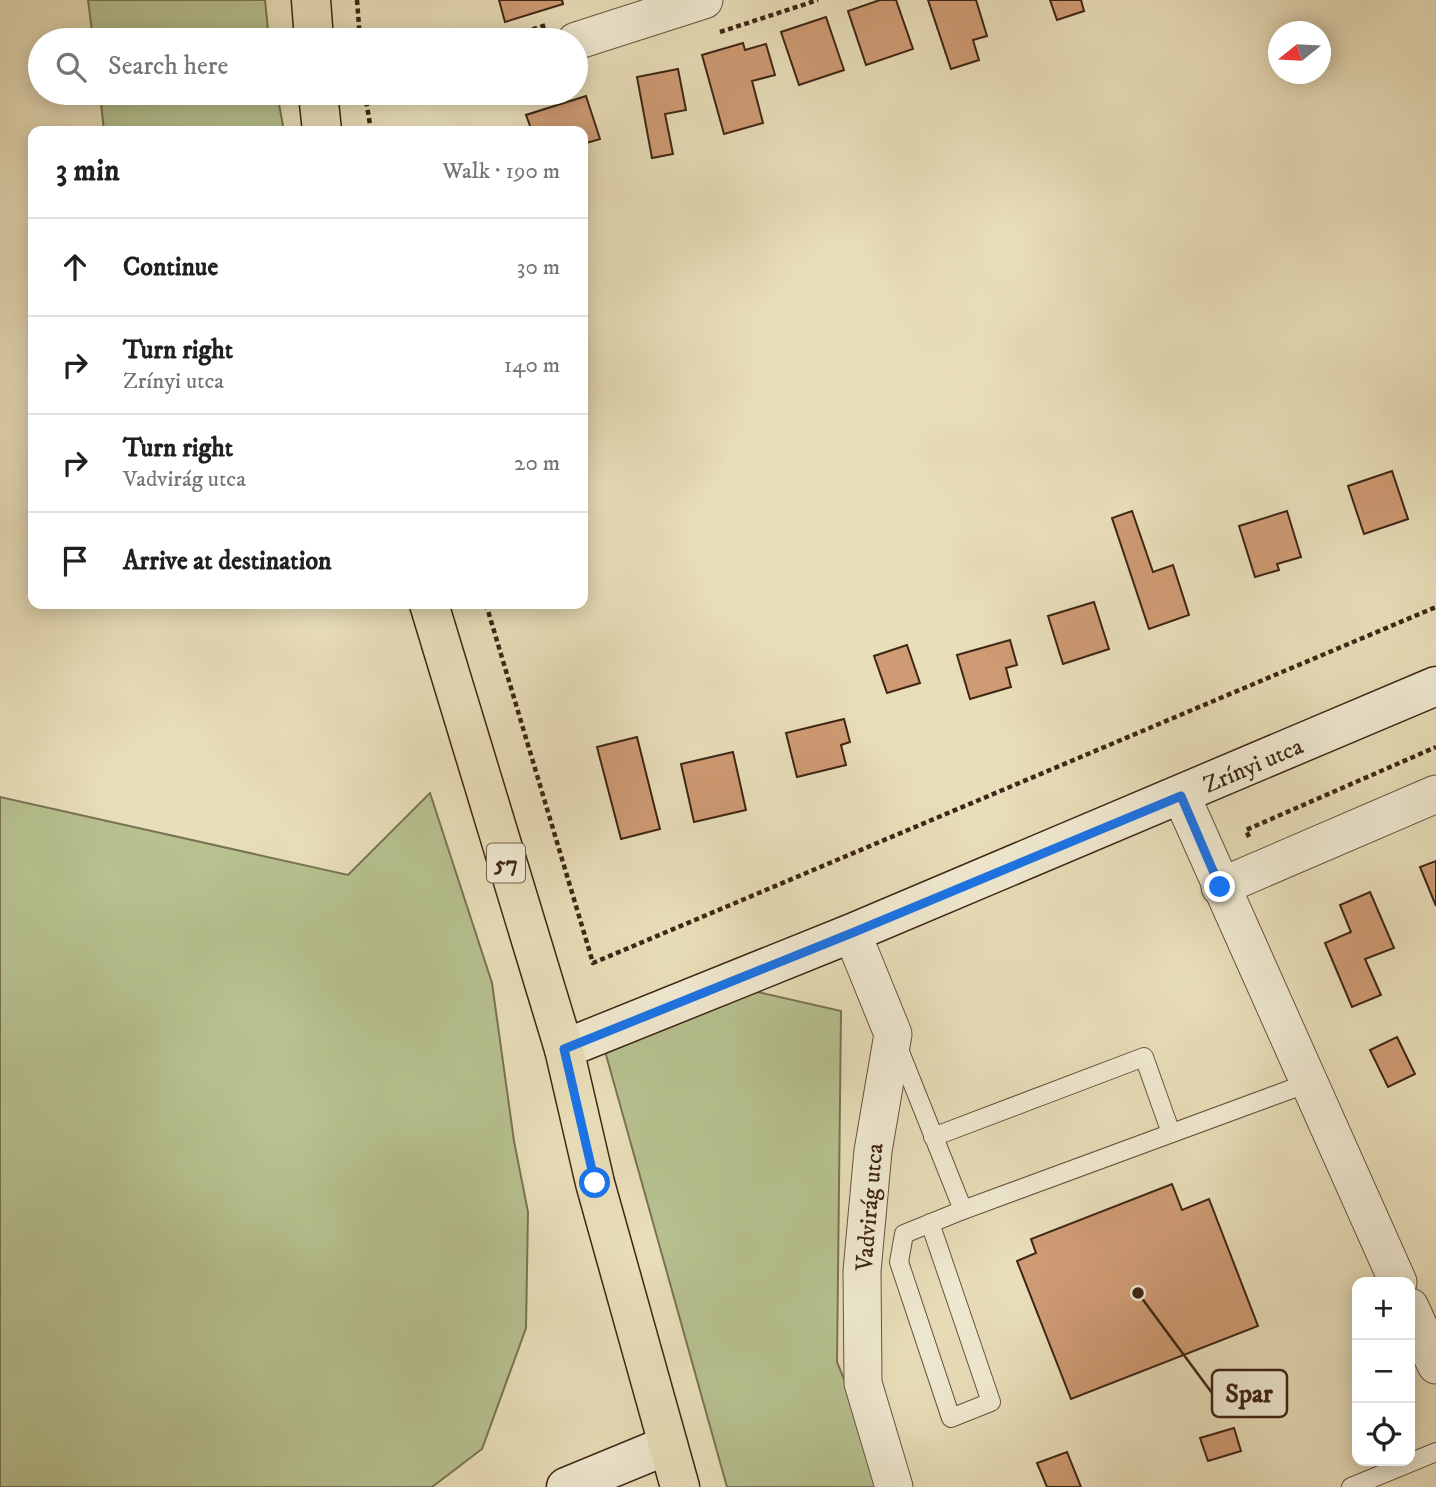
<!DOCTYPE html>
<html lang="en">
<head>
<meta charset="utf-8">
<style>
	:root { --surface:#fff; --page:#f2f2f2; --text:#202124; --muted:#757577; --line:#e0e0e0 }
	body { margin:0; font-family:"IM FELL DW Pica",serif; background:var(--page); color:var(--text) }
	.controls { position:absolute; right:21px; bottom:21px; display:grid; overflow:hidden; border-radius:14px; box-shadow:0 4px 18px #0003 }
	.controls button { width:63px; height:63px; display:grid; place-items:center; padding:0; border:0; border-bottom:2px solid var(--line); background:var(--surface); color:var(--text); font:35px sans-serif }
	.compass { position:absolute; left:1268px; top:21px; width:63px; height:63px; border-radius:50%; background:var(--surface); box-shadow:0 4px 18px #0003; rotate:252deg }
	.stop { position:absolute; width:21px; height:21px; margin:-16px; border:5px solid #1a73e8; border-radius:50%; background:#fff }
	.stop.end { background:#1a73e8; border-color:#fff; box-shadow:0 2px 7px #0008 }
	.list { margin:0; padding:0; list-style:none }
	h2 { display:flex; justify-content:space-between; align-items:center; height:91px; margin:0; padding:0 28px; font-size:30px }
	h2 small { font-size:23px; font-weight:400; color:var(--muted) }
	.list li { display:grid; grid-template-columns:46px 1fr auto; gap:21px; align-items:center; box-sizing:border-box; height:98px; padding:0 28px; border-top:2px solid var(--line) }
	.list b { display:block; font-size:26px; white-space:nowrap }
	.list p { margin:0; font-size:23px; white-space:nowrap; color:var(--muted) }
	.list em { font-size:23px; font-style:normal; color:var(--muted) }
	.icon { flex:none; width:38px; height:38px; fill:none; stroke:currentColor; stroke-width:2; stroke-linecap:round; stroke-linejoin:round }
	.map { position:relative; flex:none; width:1436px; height:1487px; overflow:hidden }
	.search { position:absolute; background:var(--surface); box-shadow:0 4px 18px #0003; left:28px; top:28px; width:560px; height:77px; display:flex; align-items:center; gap:18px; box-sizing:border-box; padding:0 24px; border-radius:38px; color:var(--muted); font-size:26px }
	.panel { position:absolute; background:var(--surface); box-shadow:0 4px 18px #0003; left:28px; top:126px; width:560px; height:483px; border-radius:14px }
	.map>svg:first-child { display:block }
	.green { fill:#b6c18f; stroke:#7a7352; stroke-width:2 }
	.building { fill:#cf9b74; stroke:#3e2515; stroke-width:2 }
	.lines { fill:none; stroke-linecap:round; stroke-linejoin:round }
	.service-casing { stroke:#68533e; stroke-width:20 }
	.minor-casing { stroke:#68533e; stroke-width:39 }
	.secondary-casing { stroke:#3e2515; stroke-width:41 }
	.primary-casing { stroke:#3e2515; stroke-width:41 }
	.path { stroke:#3e2515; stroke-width:4.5; stroke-dasharray:5 3.5; stroke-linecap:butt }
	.service { stroke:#f0ead2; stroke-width:18 }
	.minor { stroke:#f0ead2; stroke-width:37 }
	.secondary { stroke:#f0ead2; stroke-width:38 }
	.primary { stroke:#e8deb9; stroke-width:38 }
	.route { stroke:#1a73e8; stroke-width:9 }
	.labels { text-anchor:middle; stroke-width:6; stroke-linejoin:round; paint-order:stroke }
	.shield { fill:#f0ead2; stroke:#73604e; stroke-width:2 }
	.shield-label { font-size:23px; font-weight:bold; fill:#3e2515 }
	.street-label { font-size:24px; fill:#3e2515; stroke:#f0ead2 }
	.leader { fill:none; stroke:#3e2515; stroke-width:2.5 }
	.callout-dot { fill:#3e2515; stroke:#f0ead2; stroke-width:2.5 }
	.callout { fill:#f0ead2; stroke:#3e2515; stroke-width:2.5 }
	.callout-label { font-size:26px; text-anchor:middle; font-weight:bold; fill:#3e2515 }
</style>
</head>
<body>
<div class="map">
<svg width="1436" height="1487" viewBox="0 0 1436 1487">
	<rect width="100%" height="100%" fill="#e8deb9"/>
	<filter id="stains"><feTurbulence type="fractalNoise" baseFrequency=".00286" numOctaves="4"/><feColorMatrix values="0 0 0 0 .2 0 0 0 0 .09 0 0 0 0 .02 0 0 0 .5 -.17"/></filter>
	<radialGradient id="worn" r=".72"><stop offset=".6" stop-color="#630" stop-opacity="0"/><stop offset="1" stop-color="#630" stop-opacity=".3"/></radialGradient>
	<!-- green -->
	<g class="green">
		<polygon points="88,0 265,0 269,40 93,40"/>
		<polygon points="100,93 277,93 284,131 104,131"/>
		<polygon points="430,793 492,983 514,1141 528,1212 526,1328 482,1449 432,1487 0,1487 0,797 348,875"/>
		<polygon points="758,992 841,1011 837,1362 888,1487 727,1487 603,1044"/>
	</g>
	<!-- building -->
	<g class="building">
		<polygon points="499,0 562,0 563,4 505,22"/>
		<polygon points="880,0 896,0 913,49 866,65 848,11"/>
		<polygon points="928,0 976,0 987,36 973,40 979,60 951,69"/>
		<polygon points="1050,0 1081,0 1084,11 1057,20"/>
		<polygon points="826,17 844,70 799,85 781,32"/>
		<polygon points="743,43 745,50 766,44 775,75 752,81 763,123 724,134 702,55"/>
		<polygon points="678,69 686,110 665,114 673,154 652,158 637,77"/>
		<polygon points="586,96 600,139 583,144 583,131 532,131 526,115"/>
		<polygon points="1392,471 1408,519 1364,534 1348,486"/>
		<polygon points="1132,511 1153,572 1173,565 1189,615 1149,629 1112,518"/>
		<polygon points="1287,511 1301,557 1277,564 1279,570 1255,577 1239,526"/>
		<polygon points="1094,602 1109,649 1063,664 1048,616"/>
		<polygon points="1010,640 1017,665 1006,668 1011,687 970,699 957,655"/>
		<polygon points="907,645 920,683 887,693 874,656"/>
		<polygon points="844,719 850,742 841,745 846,765 797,777 786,733"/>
		<polygon points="637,737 660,829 621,839 597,747"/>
		<polygon points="733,752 746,810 694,822 681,764"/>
		<polygon points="1436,861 1436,906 1420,867"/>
		<polygon points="1370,892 1394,948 1365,959 1381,995 1352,1007 1325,943 1351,932 1340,905"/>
		<polygon points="1397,1037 1415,1074 1388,1087 1370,1050"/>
		<polygon points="1172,1184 1182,1210 1209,1199 1258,1326 1071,1399 1017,1261 1036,1253 1031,1239"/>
		<polygon points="1234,1428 1241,1451 1208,1461 1200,1438"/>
		<polygon points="1067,1452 1081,1487 1047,1487 1037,1463"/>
	</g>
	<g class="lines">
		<!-- service casing -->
		<g class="service-casing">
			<g id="service">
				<polyline points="898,1047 963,1210 1308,1083"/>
				<polyline points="933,1137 1144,1057 1171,1133"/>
				<polyline points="930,1223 991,1402 951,1418 899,1262 904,1234 963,1210"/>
				<polyline points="1351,1487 1436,1452"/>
			</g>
		</g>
		<!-- minor casing -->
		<g class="minor-casing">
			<g id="minor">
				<polyline points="576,41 704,0"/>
				<polyline points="1181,795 1398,1282"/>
				<polyline points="1220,887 1436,794"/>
				<polyline points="852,933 893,1034 873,1151 862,1271 863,1383 894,1487"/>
				<polyline points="1410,1307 1436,1365"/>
			</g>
		</g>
		<!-- secondary casing -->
		<g class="secondary-casing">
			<g id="secondary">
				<polyline points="564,1049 852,933 1436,686"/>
				<polyline points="566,1487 668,1445"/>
			</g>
		</g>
		<!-- primary casing -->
		<g class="primary-casing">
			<g id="primary">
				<polyline points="311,0 314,40"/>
				<polyline points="318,93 322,131"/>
				<polyline points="429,604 564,1049 595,1183 680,1487"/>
			</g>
		</g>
		<!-- path -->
		<g class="path">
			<polyline points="357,0 360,40"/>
			<polyline points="720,32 818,0"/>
			<polyline points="500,40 546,25"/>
			<polyline points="365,93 371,131"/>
			<polyline points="520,97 533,93"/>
			<polyline points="486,604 593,963 1436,607"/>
			<polyline points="1249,837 1246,830 1436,747"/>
		</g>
		<!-- service -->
		<use href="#service" class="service"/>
		<!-- minor -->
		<use href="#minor" class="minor"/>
		<!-- secondary -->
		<use href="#secondary" class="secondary"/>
		<!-- primary -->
		<use href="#primary" class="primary"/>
	</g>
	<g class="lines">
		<!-- route -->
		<polyline class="route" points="595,1183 564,1049 852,933 1181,796 1220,887"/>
	</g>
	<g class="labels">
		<!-- shield labels -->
		<rect class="shield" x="487" y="843.5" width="38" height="39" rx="5"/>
		<g class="shield-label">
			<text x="506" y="871">57</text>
		</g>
		<!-- street labels -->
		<g class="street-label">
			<text transform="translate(1253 765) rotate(-23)" y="8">Zrínyi utca</text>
			<text transform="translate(869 1207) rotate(-85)" y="8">Vadvirág utca</text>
		</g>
	</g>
	<!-- callouts -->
	<path class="leader" d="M1138 1293L1212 1393"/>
	<circle class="callout-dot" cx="1138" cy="1293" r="7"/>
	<rect class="callout" x="1212" y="1370" width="75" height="47" rx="7"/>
	<g class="callout-label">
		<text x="1249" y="1402">Spar</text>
	</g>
	<rect width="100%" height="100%" filter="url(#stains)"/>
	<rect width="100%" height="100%" fill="url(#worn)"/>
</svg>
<div class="controls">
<button>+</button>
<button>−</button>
<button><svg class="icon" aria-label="locate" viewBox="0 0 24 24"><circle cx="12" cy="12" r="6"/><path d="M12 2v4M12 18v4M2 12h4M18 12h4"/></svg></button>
</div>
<svg class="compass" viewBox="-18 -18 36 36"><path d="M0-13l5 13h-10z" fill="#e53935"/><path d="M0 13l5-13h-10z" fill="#757577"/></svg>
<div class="stop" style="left:595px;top:1183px"></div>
<div class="stop end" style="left:1220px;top:887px"></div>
<div class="search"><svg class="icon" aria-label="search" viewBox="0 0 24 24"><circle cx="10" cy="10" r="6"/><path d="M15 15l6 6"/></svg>Search here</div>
<section class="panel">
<h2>3 min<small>Walk · 190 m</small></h2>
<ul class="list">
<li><svg class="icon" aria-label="ahead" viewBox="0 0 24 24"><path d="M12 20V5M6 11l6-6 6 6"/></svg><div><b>Continue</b></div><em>30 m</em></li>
<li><svg class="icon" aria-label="right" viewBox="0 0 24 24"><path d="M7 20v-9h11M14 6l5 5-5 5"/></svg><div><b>Turn right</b><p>Zrínyi utca</p></div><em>140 m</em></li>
<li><svg class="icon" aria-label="right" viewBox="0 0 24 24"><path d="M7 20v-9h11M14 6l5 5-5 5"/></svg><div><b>Turn right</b><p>Vadvirág utca</p></div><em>20 m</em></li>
<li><svg class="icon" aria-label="arrive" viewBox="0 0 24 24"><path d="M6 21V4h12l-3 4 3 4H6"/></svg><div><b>Arrive at destination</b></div></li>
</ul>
</section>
</div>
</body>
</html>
